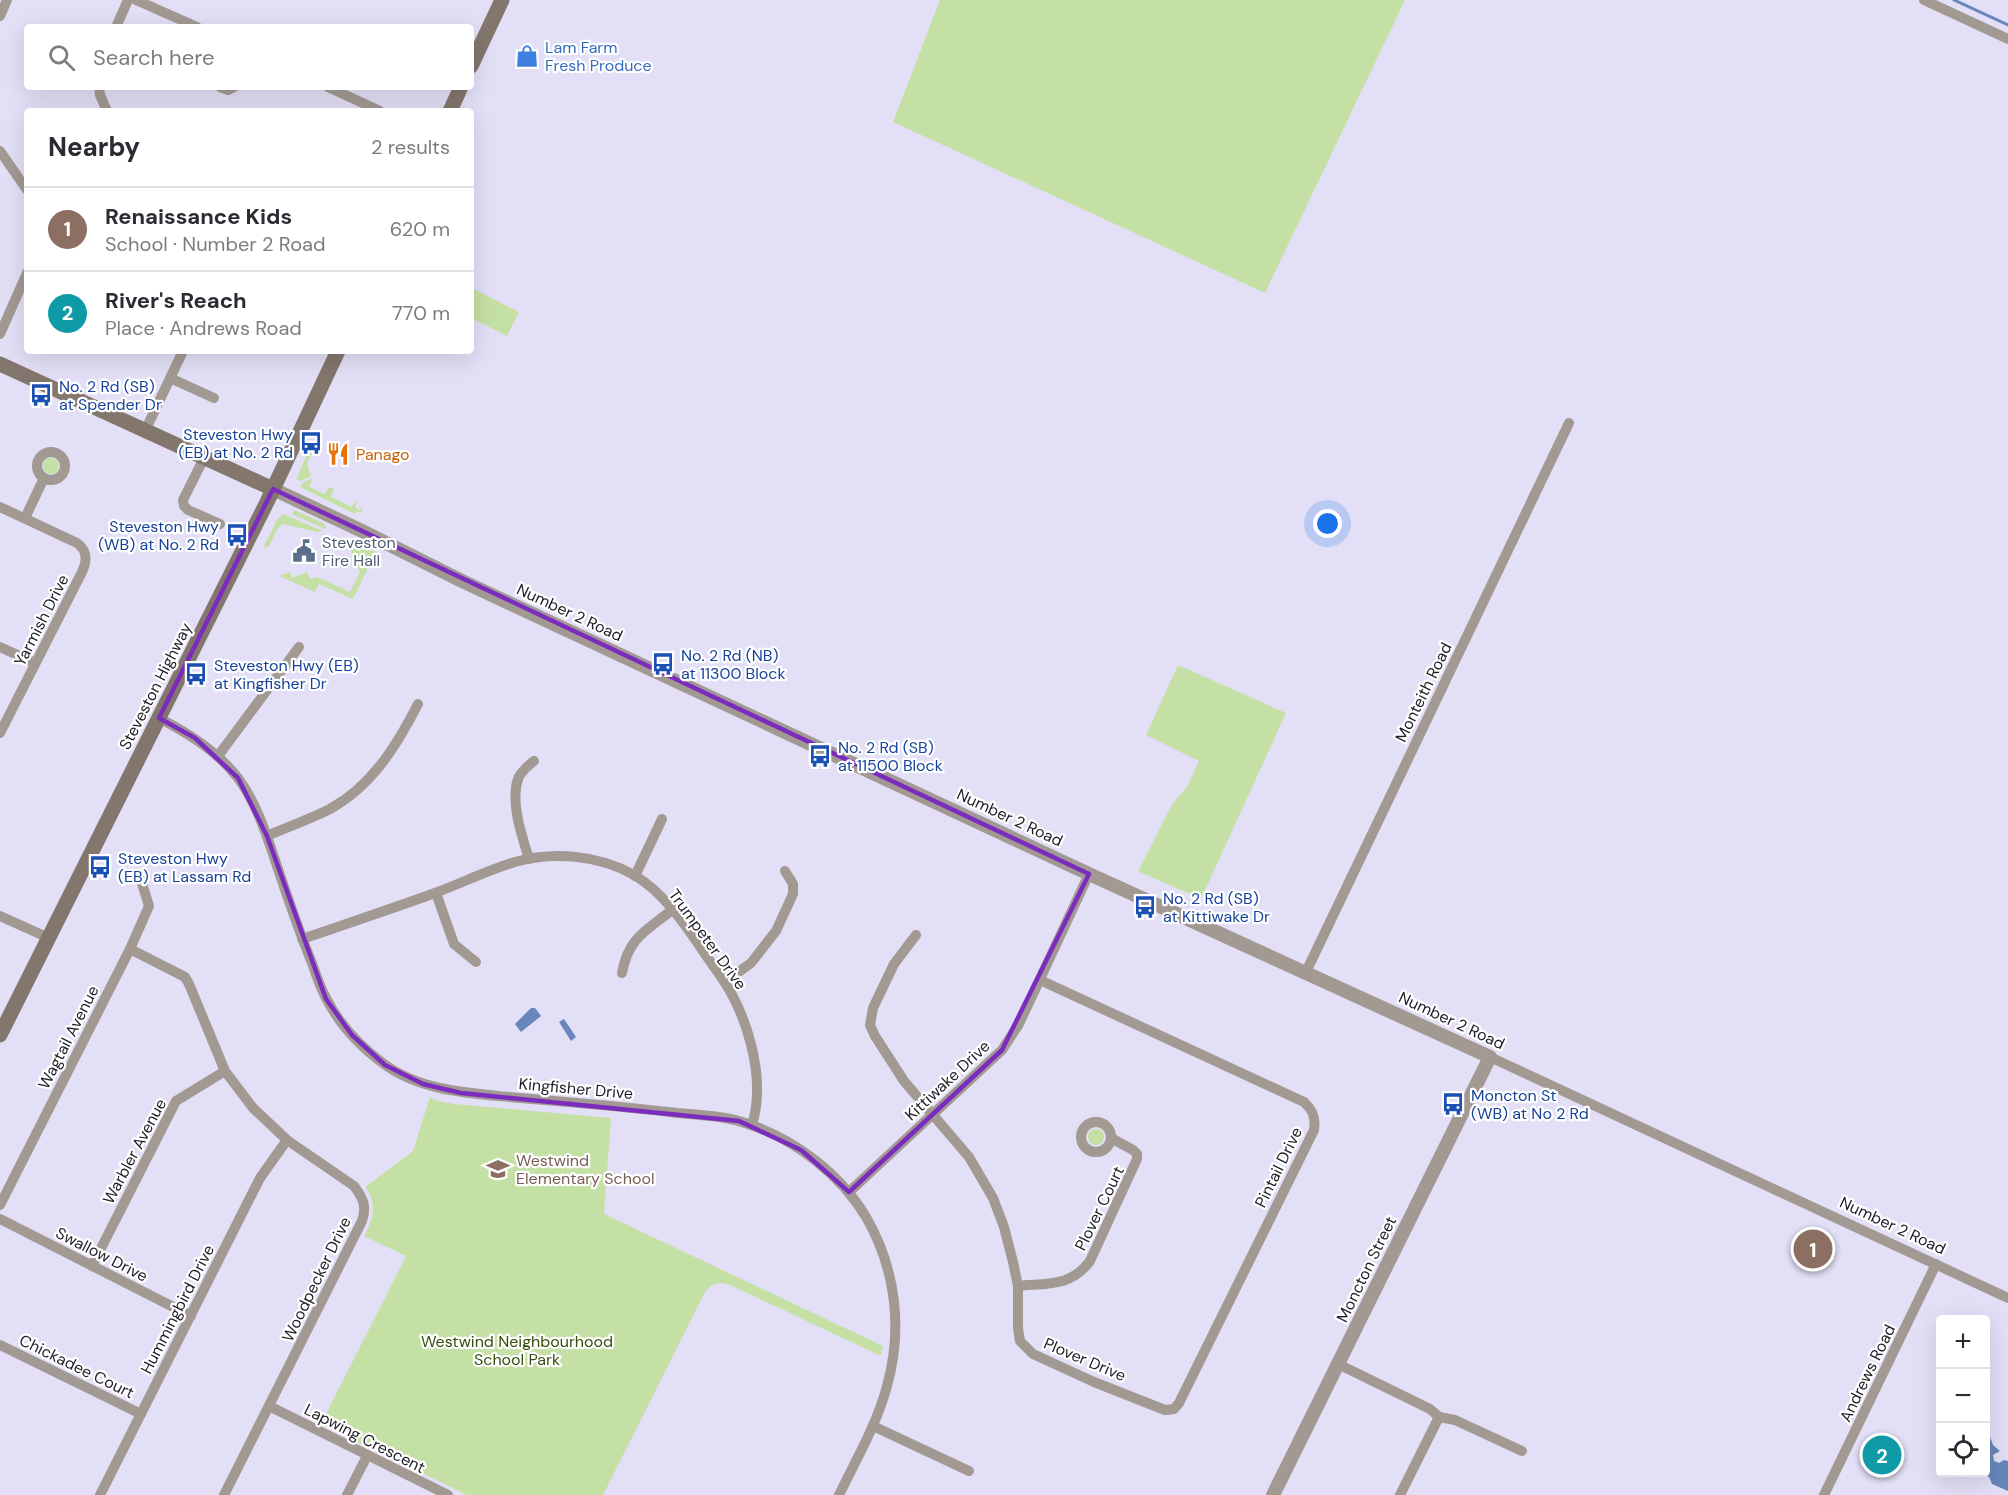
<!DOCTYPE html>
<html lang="en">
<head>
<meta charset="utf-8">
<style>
	:root { --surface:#fff; --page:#f2f2f3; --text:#2b2b33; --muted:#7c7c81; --line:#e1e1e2; --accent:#2f6246 }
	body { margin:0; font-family:"DM Sans",sans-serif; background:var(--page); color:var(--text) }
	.controls { position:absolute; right:18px; bottom:18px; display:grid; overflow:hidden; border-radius:6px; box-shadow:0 6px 24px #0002 }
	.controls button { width:54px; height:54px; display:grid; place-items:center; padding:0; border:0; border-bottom:2px solid var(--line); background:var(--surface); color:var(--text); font:30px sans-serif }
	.you { position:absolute; left:1328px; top:524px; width:21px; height:21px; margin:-15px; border:4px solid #fff; border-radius:50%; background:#1a73e8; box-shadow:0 0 0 9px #1a73e833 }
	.badge { display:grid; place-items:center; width:39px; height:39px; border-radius:50%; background:var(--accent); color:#fff; font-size:20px; font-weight:700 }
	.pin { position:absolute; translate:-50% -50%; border:3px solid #fff; box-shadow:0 2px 6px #0006 }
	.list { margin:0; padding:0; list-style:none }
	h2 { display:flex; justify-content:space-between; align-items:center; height:78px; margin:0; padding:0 24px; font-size:26px }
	h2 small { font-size:20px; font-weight:400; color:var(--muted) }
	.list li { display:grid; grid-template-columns:39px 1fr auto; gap:18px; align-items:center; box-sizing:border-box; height:84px; padding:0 24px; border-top:2px solid var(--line) }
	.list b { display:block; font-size:22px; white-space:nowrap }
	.list p { margin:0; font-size:20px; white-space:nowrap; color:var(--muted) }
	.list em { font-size:20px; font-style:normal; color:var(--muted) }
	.icon { flex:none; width:33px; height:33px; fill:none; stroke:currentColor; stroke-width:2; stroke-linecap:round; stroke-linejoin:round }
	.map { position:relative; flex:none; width:2008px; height:1495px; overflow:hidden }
	.search { position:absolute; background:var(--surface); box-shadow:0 6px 24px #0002; left:24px; top:24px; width:450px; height:66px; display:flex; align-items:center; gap:15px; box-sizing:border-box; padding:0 21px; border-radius:6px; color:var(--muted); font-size:22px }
	.panel { position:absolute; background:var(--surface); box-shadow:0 6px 24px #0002; left:24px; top:108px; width:450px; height:246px; border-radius:6px }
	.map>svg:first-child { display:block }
	.green { fill:#c5e0a5 }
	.water { fill:#6886bb }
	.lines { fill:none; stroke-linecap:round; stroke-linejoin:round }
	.stream { stroke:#6886bb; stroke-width:3 }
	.minor { stroke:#a29993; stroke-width:10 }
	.tertiary { stroke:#a29993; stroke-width:14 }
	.secondary { stroke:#83766d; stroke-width:15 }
	.marked { fill:none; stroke:#7b2cbf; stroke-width:4.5; stroke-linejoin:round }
	.labels { text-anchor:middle; stroke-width:4.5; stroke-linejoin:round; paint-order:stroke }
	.shop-label { font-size:16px; fill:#366cbe; stroke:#fff; text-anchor:start }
	.transit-label { font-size:16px; fill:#164399; stroke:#fff; text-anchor:start }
	.food-label { font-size:16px; fill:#c56008; stroke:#fff; text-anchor:start }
	.service-label { font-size:16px; fill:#4e5e75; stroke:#fff; text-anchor:start }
	.street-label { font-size:16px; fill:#1e1d26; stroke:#fff }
	.education-label { font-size:16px; fill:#785e54; stroke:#fff; text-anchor:start }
	.park-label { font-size:16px; fill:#354d0b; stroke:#fff }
</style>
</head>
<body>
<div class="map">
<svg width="2008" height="1495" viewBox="0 0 2008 1495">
	<rect width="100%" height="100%" fill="#e2dff6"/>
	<!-- green -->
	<g class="green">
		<polygon points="940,0 1405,0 1265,293 893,122"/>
		<polygon points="472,288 519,312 507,336 471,318"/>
		<polygon points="309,451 312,453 307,464 311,476 301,481 296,479"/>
		<circle cx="51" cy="466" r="8"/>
		<polygon points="313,478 309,487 325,494 329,487 334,489 331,497 352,507 356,500 357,501 355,508 360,510 364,504 361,513 356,511 355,514 300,487 302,483"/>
		<polygon points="294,510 323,523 326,527 325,529 292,514"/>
		<polygon points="283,514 323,531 317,532 283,524 278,528 269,546 263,548 277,520"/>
		<polygon points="351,548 376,551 353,599 319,584 315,592 279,576 290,572 292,578 307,572 310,579 317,577 350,592 360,571 353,562"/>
		<polygon points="1178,665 1286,713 1201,899 1138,871 1173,803 1187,787 1199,761 1146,735"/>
		<path d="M 430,1097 L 438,1101 L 454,1104 L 611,1118 L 604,1214 L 883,1346 L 881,1356 L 730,1285 C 718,1281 710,1284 704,1294 L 603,1495 L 467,1495 L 321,1424 L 406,1256 L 364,1236 C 373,1219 378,1203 365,1187 L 413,1151 Z"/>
		<circle cx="1096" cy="1137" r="8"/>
	</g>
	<!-- water -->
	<g class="water">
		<polygon points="531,1008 535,1008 541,1016 521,1032 515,1024"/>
		<polygon points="564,1019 576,1037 571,1041 559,1022"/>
		<polygon points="1986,1434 1990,1437 1993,1445 2000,1451 1993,1455 1994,1461 1999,1463 2004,1460 2008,1461 2008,1491 1992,1484 1989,1477 1979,1473 1986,1472"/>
	</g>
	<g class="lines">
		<!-- stream -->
		<polyline class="stream" points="1954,0 2008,25"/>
		<!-- minor -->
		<g class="minor">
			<polyline points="136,0 197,27"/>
			<polyline points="1924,0 2008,39"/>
			<polyline points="0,16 7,0"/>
			<polyline points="116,27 128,0"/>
			<polyline points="99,87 100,95 107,111"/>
			<polyline points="220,87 228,90 234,87"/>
			<polyline points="328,87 380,111"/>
			<polyline points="0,151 27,190"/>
			<polyline points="0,334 27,273"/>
			<polyline points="170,378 214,398"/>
			<polyline points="145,431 183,351"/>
			<circle cx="51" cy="466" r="14"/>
			<polyline points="204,458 183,500 184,506 188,510 220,524"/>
			<path d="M 0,507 L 77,543 C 88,551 87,561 82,572 L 0,733"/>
			<polyline points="25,518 44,478"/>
			<polyline points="0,647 35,663"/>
			<path d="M 159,718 C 188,733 217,751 238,778 C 255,801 265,830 274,857 C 286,893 298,929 312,963 C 316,975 320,987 326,998 C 339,1024 361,1047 384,1064 C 419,1090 466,1093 509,1097 C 565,1102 621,1106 677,1113 C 702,1115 728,1116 751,1125 C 797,1141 841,1175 866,1217 C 896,1269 903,1329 887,1386 C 877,1424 856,1460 839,1495"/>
			<polyline points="218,756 299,647"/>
			<path d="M 267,836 C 288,827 310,819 330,809 C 372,786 397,745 418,704"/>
			<path d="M 529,859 C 522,836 510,802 518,779 C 521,771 528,766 534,761"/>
			<polyline points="635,876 662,819"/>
			<polyline points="436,893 454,944 476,962"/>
			<polyline points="0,916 49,938"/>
			<path d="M 916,935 L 894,964 L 873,1008 L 870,1025 L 875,1036 L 904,1081 L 969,1157 L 993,1198 L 1004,1227 L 1013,1262 L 1018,1286 L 1018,1328 L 1020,1341 L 1033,1354 L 1094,1382 L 1165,1410 L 1174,1409 L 1179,1403 L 1314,1130 C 1316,1118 1313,1110 1304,1102 L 1040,980"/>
			<path d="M 302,939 C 346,924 391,909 435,893 C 462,883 488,870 515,862 C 553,851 599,855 634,875 C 670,896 693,938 717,971 C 746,1010 767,1076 752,1125"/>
			<path d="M 130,949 L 185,977 L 189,984 L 225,1071 L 253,1108 L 287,1140 L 354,1186 C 363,1198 367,1206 362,1221 L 224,1495"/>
			<path d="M 622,973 C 628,938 646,931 672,910"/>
			<polyline points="1305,974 1569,423"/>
			<polyline points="725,982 751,963 776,931 793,894 793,884 785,871"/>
			<polyline points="1490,1057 2008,1298"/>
			<circle cx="1096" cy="1137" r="15"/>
			<polyline points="849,1192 1002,1050 1019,1024 1089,874"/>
			<polyline points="0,1205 130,949 149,906 141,880"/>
			<polyline points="0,1219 191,1316"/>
			<polyline points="92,1266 176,1101 225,1071"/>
			<path d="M 1018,1286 C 1047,1283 1071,1287 1090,1261 L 1137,1159 L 1137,1154 L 1133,1150 L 1111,1138"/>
			<polyline points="0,1345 141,1414"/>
			<polyline points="1338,1364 1430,1409 1439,1417"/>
			<polyline points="269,1406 448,1495"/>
			<polyline points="1439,1417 1455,1420 1522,1451"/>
			<polyline points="873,1426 969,1471"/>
			<polyline points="100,1495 260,1178 287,1140"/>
			<polyline points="347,1495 367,1456"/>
			<polyline points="1400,1495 1439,1417"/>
			<polyline points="1824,1495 1936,1264"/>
		</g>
		<!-- tertiary -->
		<polyline class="tertiary" points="273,489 360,530 462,581 1089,874 1490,1057 1273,1495"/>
		<!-- secondary -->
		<g class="secondary">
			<polyline points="471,66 502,0"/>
			<polyline points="450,111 461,87"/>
			<polyline points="0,364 273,489"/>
			<polyline points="0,1035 267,502 338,351"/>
		</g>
	</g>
	<!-- marked area -->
	<path class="marked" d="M 273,489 L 1089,874 L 1002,1050 L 849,1192 L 801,1150 L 739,1121 L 461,1093 L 423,1084 L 385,1065 L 352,1035 L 326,999 L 267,836 L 238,778 L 195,738 L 159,718 Z"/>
	<!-- icons -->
	<defs>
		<g id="shop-bare" transform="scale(1.8)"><path d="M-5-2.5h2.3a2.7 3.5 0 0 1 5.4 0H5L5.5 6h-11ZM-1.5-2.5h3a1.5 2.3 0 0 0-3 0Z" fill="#3f7fe0" stroke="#fff" stroke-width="2.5" paint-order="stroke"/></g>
		<g id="bus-bare" transform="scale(1.8)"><path d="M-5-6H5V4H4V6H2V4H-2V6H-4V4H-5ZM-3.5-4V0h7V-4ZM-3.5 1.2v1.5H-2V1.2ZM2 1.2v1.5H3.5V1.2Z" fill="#1a4fb4" stroke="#fff" stroke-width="2.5" paint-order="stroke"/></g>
		<g id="restaurant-bare" transform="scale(1.8)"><path d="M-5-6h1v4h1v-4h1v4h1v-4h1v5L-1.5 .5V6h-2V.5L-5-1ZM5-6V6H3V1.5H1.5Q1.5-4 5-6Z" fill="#e8710a" stroke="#fff" stroke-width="2.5" paint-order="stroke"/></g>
		<g id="civic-bare" transform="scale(1.8)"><path d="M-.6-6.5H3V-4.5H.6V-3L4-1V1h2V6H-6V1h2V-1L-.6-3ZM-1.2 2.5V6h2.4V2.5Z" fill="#5c6f8a" stroke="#fff" stroke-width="2.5" paint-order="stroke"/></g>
		<g id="school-bare" transform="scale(1.8)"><path d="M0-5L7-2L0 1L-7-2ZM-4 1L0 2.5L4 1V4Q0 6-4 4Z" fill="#8d6e63" stroke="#fff" stroke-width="2.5" paint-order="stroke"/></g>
	</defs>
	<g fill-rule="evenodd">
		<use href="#shop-bare" x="527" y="56"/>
		<use href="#bus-bare" x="41" y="395"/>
		<use href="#bus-bare" x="311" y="443"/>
		<use href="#restaurant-bare" x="338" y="454"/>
		<use href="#bus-bare" x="237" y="535"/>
		<use href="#civic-bare" x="304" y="551"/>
		<use href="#bus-bare" x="663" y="664"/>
		<use href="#bus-bare" x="196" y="674"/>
		<use href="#bus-bare" x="820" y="756"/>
		<use href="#bus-bare" x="100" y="867"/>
		<use href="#bus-bare" x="1145" y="907"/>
		<use href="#bus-bare" x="1453" y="1104"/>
		<use href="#school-bare" x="498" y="1169"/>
	</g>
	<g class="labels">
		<!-- shop labels -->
		<g class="shop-label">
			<text x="545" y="53">Lam Farm<tspan x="545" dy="18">Fresh Produce</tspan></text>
		</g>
		<!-- transit labels -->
		<g class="transit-label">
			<text x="59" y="392">No. 2 Rd (SB)<tspan x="59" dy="18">at Spender Dr</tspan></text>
			<text x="293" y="440" text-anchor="end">Steveston Hwy<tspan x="293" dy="18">(EB) at No. 2 Rd</tspan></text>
			<text x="219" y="532" text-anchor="end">Steveston Hwy<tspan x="219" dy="18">(WB) at No. 2 Rd</tspan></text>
			<text x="681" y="661">No. 2 Rd (NB)<tspan x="681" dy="18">at 11300 Block</tspan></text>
			<text x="214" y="671">Steveston Hwy (EB)<tspan x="214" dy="18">at Kingfisher Dr</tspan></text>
			<text x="838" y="753">No. 2 Rd (SB)<tspan x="838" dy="18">at 11500 Block</tspan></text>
			<text x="118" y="864">Steveston Hwy<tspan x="118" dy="18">(EB) at Lassam Rd</tspan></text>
			<text x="1163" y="904">No. 2 Rd (SB)<tspan x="1163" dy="18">at Kittiwake Dr</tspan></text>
			<text x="1471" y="1101">Moncton St<tspan x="1471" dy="18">(WB) at No 2 Rd</tspan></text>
		</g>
		<!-- food labels -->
		<g class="food-label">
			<text x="356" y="460">Panago</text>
		</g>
		<!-- service labels -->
		<g class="service-label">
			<text x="322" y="548">Steveston<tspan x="322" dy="18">Fire Hall</tspan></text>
		</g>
		<!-- street labels -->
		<g class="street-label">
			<text transform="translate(570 612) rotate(25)" y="6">Number 2 Road</text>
			<text transform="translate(41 620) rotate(-63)" y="6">Yarmish Drive</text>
			<text transform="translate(155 686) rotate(-63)" y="6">Steveston Highway</text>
			<text transform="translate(1423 692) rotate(-64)" y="6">Monteith Road</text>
			<text transform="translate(1010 817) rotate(25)" y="6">Number 2 Road</text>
			<text transform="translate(708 939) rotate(54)" y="6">Trumpeter Drive</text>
			<text transform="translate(1452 1020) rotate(25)" y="6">Number 2 Road</text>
			<text transform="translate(68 1037) rotate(-63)" y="6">Wagtail Avenue</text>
			<text transform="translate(947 1080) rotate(-43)" y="6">Kittiwake Drive</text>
			<text transform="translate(576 1088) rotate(5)" y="6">Kingfisher Drive</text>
			<text transform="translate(134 1151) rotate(-62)" y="6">Warbler Avenue</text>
			<text transform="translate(1278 1167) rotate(-64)" y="6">Pintail Drive</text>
			<text transform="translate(1099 1208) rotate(-64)" y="6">Plover Court</text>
			<text transform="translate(1893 1225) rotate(25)" y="6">Number 2 Road</text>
			<text transform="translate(102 1254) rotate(27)" y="6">Swallow Drive</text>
			<text transform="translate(1366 1269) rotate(-64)" y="6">Moncton Street</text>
			<text transform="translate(316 1279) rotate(-64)" y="6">Woodpecker Drive</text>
			<text transform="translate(177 1309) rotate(-63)" y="6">Hummingbird Drive</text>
			<text transform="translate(1085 1359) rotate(23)" y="6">Plover Drive</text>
			<text transform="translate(77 1366) rotate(26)" y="6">Chickadee Court</text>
			<text transform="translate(1867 1373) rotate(-64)" y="6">Andrews Road</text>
			<text transform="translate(365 1438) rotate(27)" y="6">Lapwing Crescent</text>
		</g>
		<!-- education labels -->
		<g class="education-label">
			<text x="516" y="1166">Westwind<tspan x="516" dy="18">Elementary School</tspan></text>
		</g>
		<!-- park labels -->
		<g class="park-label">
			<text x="517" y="1347">Westwind Neighbourhood<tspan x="517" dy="18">School Park</tspan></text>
		</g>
	</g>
</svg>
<div class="controls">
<button>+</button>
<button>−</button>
<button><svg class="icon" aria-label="locate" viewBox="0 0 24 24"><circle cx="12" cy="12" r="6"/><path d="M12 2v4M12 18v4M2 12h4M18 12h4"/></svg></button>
</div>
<div class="you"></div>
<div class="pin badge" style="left:1813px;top:1249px;background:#8d6e63">1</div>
<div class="pin badge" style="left:1882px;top:1455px;background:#0f9aa8">2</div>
<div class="search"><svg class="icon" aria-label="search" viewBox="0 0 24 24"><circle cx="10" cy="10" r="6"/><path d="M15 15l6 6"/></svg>Search here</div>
<section class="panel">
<h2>Nearby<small>2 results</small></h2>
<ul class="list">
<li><span class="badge" style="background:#8d6e63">1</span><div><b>Renaissance Kids</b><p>School · Number 2 Road</p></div><em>620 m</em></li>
<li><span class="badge" style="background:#0f9aa8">2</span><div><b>River's Reach</b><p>Place · Andrews Road</p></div><em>770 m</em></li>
</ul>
</section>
</div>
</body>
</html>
